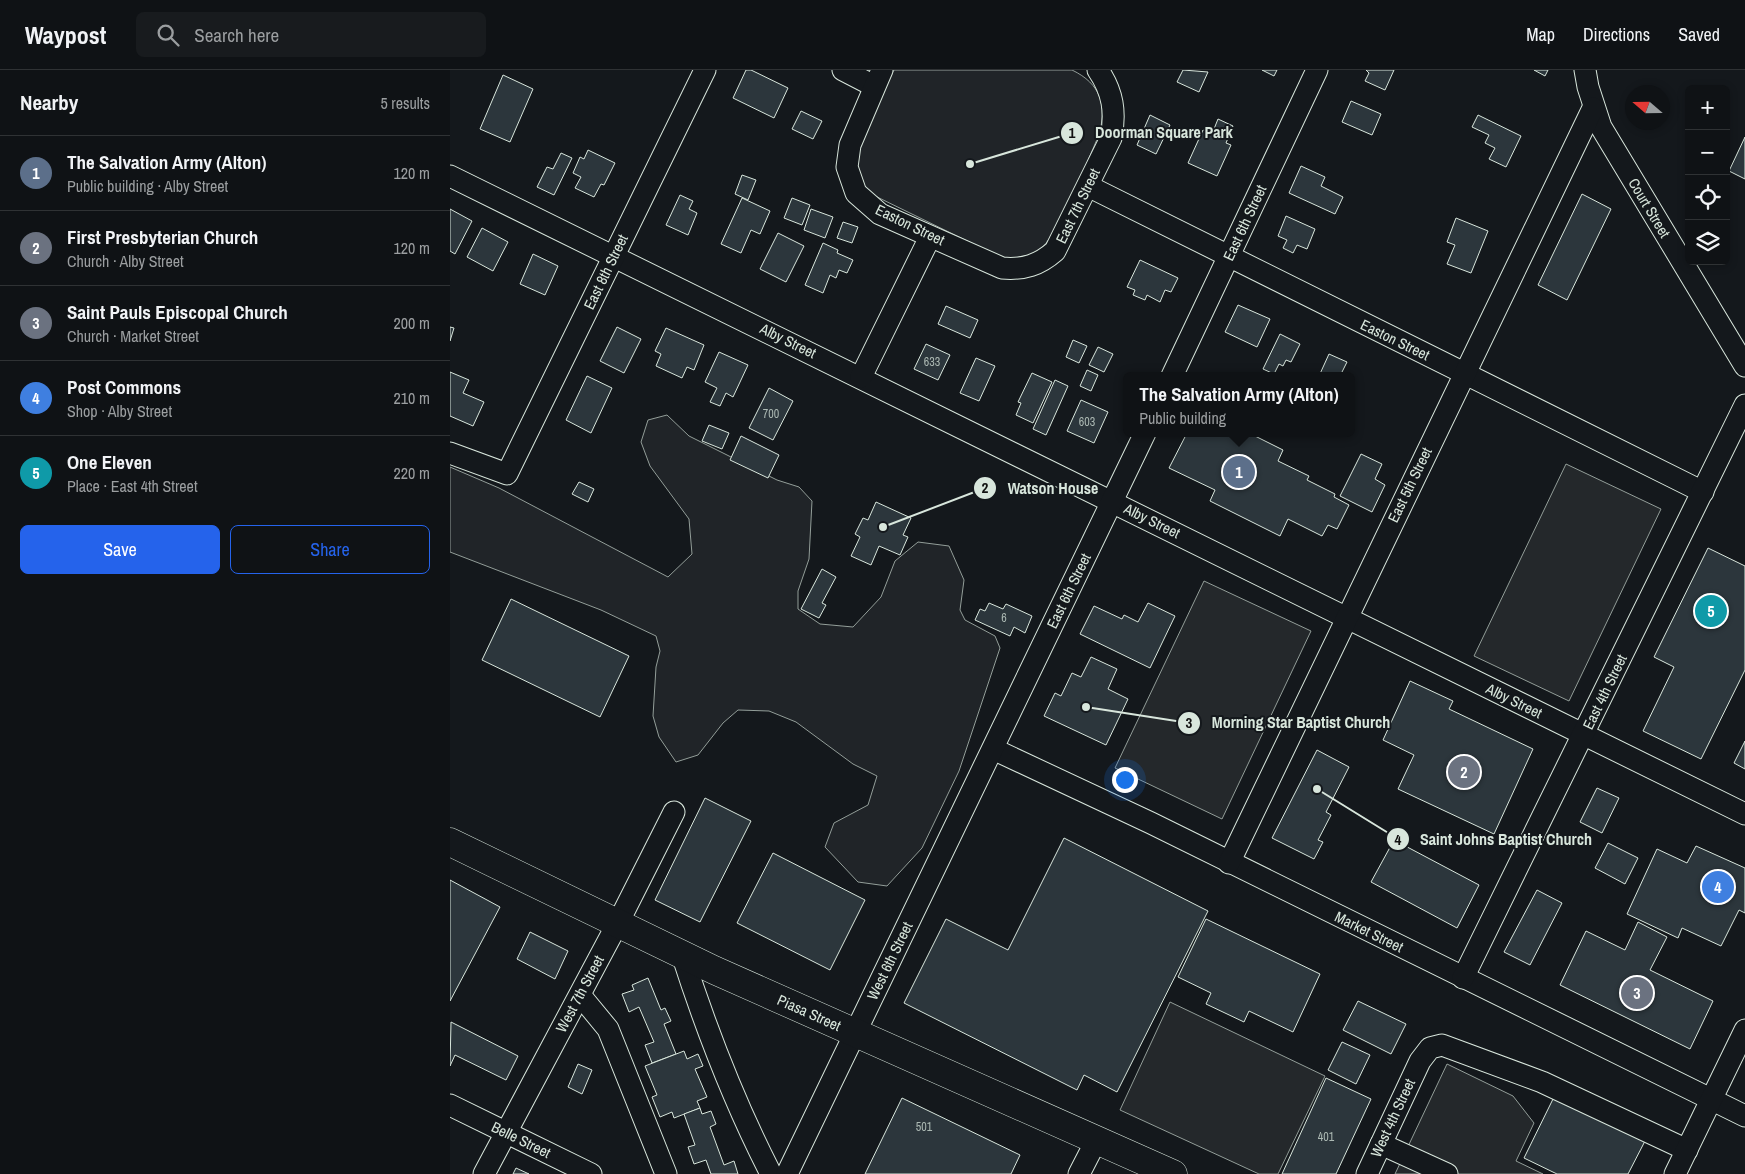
<!DOCTYPE html>
<html lang="en">
<head>
<meta charset="utf-8">
<style>
	:root { --surface:#0f1215; --page:#181b1e; --text:#f1f3f6; --muted:#9b9ea0; --line:#2f3234; --accent:#2563eb }
	body { margin:0; font-family:"Archivo Narrow",sans-serif; background:var(--page); color:var(--text) }
	.controls { position:absolute; right:15px; top:15px; display:grid; overflow:hidden; border-radius:8px; box-shadow:0 2px 8px #0003 }
	.controls button { width:45px; height:45px; display:grid; place-items:center; padding:0; border:0; border-bottom:1px solid var(--line); background:var(--surface); color:var(--text); font:25px sans-serif }
	.compass { position:absolute; left:1175px; top:15px; width:45px; height:45px; border-radius:50%; background:var(--surface); box-shadow:0 2px 8px #0003; rotate:290deg }
	.you { position:absolute; left:674px; top:709px; width:18px; height:18px; margin:-12px; border:4px solid #fff; border-radius:50%; background:#1a73e8; box-shadow:0 0 0 8px #1a73e833 }
	.badge { display:grid; place-items:center; width:32px; height:32px; border-radius:50%; background:var(--accent); color:#fff; font-size:16px; font-weight:700 }
	.pin { position:absolute; translate:-50% -50%; border:2px solid #fff; box-shadow:0 1px 5px #0006 }
	.popup { position:absolute; left:673px; top:302px; width:232px; height:65px; box-sizing:border-box; display:grid; place-content:center; border-radius:8px; background:var(--surface); filter:drop-shadow(0 1px 4px #0005); font-size:16px; white-space:nowrap; color:var(--muted) }
	.popup b { font-size:19px; color:var(--text) }
	.popup::after { content:''; position:absolute; left:50%; top:100%; margin-left:-10px; border:10px solid transparent; border-top-color:var(--surface) }
	.list { margin:0; padding:0; list-style:none }
	h2 { display:flex; justify-content:space-between; align-items:center; height:65px; margin:0; padding:0 20px; font-size:21px }
	h2 small { font-size:16px; font-weight:400; color:var(--muted) }
	.list li { display:grid; grid-template-columns:32px 1fr auto; gap:15px; align-items:center; box-sizing:border-box; height:75px; padding:0 20px; border-top:1px solid var(--line) }
	.list b { display:block; font-size:19px; white-space:nowrap }
	.list p { margin:0; font-size:16px; white-space:nowrap; color:var(--muted) }
	.list em { font-size:16px; font-style:normal; color:var(--muted) }
	.actions { display:flex; gap:10px; padding:15px 20px }
	.actions a { flex:1; padding:11px 0; border:1px solid var(--accent); border-radius:8px; text-align:center; font-size:18px; color:var(--accent) }
	.actions .main { background:var(--accent); color:#fff }
	.icon { flex:none; width:28px; height:28px; fill:none; stroke:currentColor; stroke-width:2; stroke-linecap:round; stroke-linejoin:round }
	.map { position:relative; flex:none; width:1295px; height:1104px; overflow:hidden }
	header { display:flex; align-items:center; gap:30px; box-sizing:border-box; height:70px; padding:0 25px; background:var(--surface); border-bottom:1px solid var(--line) }
	header strong { font-size:24px }
	nav { display:flex; gap:28px; margin-inline-start:auto; font-size:18px }
	.search { width:350px; height:45px; background:var(--page); display:flex; align-items:center; gap:12px; box-sizing:border-box; padding:0 18px; border-radius:8px; color:var(--muted); font-size:19px }
	main { display:flex }
	aside { flex:1; background:var(--surface) }
	.map>svg:first-child { display:block }
	.green { fill:#202428; stroke:#939e99 }
	.parking { fill:#24282b; stroke:#939e99 }
	.building { fill:#2c363c; stroke:#d8e6dc }
	.lines { fill:none; stroke-linecap:round; stroke-linejoin:round }
	.minor-casing { stroke:#d8e6dc; stroke-width:23 }
	.highway-casing { stroke:#d8e6dc; stroke-width:29 }
	.minor { stroke:#14181c; stroke-width:21 }
	.highway { stroke:#14181c; stroke-width:28 }
	.labels { text-anchor:middle; stroke-width:4; stroke-linejoin:round; paint-order:stroke }
	.number-label { font-size:12px; fill:#adbab4 }
	.street-label { font-size:15px; fill:#d8e6dc; stroke:#14181c }
	.leader { fill:none; stroke:#d8e6dc; stroke-width:2 }
	.callout-dot { fill:#d8e6dc; stroke:#14181c; stroke-width:2 }
	.mark-label { font-size:15px; text-anchor:middle; font-weight:bold; fill:#111 }
	.callout-label { font-size:16px; text-anchor:middle; font-weight:bold; fill:#d8e6dc; stroke:#14181c; stroke-width:4; stroke-linejoin:round; paint-order:stroke }
</style>
</head>
<body>
<header>
<strong>Waypost</strong>
<div class="search"><svg class="icon" aria-label="search" viewBox="0 0 24 24"><circle cx="10" cy="10" r="6"/><path d="M15 15l6 6"/></svg>Search here</div>
<nav><a>Map</a><a>Directions</a><a>Saved</a></nav>
</header>
<main>
<aside>
<h2>Nearby<small>5 results</small></h2>
<ul class="list">
<li><span class="badge" style="background:#5c6f8a">1</span><div><b>The Salvation Army (Alton)</b><p>Public building · Alby Street</p></div><em>120 m</em></li>
<li><span class="badge" style="background:#6b7280">2</span><div><b>First Presbyterian Church</b><p>Church · Alby Street</p></div><em>120 m</em></li>
<li><span class="badge" style="background:#6b7280">3</span><div><b>Saint Pauls Episcopal Church</b><p>Church · Market Street</p></div><em>200 m</em></li>
<li><span class="badge" style="background:#3f7fe0">4</span><div><b>Post Commons</b><p>Shop · Alby Street</p></div><em>210 m</em></li>
<li><span class="badge" style="background:#0f9aa8">5</span><div><b>One Eleven</b><p>Place · East 4th Street</p></div><em>220 m</em></li>
</ul>
<div class="actions"><a class="main">Save</a><a>Share</a></div>
</aside>
<div class="map">
<svg width="1295" height="1104" viewBox="0 0 1295 1104">
	<rect width="100%" height="100%" fill="#14181c"/>
	<!-- green -->
	<g class="green">
		<path d="M 444,0 L 622,0 C 651,14 657,35 649,65 C 637,91 608,168 588,181 C 578,187 565,188 554,189 L 421,124 C 415,118 408,111 406,102 C 400,72 431,26 444,0 Z"/>
		<polygon points="217,345 239,366 327,410 349,417 362,431 359,489 348,521 348,539 370,554 403,557 431,527 445,491 468,472 499,476 514,510 510,540 515,550 545,566 550,578 509,701 472,778 437,816 408,812 375,777 384,753 418,735 427,706 403,694 346,652 319,641 288,640 273,653 248,685 226,692 209,667 203,646 206,597 210,581 206,566 151,540 0,482 0,397 49,418 218,507 242,484 239,449 200,396 191,372 198,350"/>
	</g>
	<!-- parking -->
	<g class="parking">
		<polygon points="1116,394 1211,439 1119,631 1024,586"/>
		<polygon points="754,511 861,561 772,749 665,698"/>
		<polygon points="720,932 875,1006 828,1104 809,1104 670,1040"/>
		<polygon points="997,994 1063,1026 1084,1053 1066,1091 1093,1104 945,1104"/>
	</g>
	<!-- building -->
	<g class="building">
		<polygon points="296,0 301,0 338,18 324,48 283,28"/>
		<polygon points="733,0 758,2 749,22 727,12"/>
		<polygon points="812,0 827,0 824,6"/>
		<polygon points="916,0 944,0 935,20 915,11 919,3"/>
		<polygon points="1084,0 1098,0 1095,6"/>
		<polygon points="53,5 83,19 60,72 30,59"/>
		<polygon points="901,31 931,44 922,65 892,52"/>
		<polygon points="351,41 372,51 363,69 342,59"/>
		<polygon points="700,45 720,55 706,84 687,75"/>
		<polygon points="1028,45 1071,66 1056,97 1039,89 1045,78 1035,73 1039,65 1022,57"/>
		<polygon points="768,49 783,56 776,73 781,75 767,106 738,93 753,60 762,64"/>
		<polygon points="1295,67 1295,109 1279,101"/>
		<polygon points="138,80 165,93 154,115 151,114 144,127 125,118 131,107 123,103 130,87 134,89"/>
		<polygon points="111,83 122,88 104,125 87,117 97,97 103,99"/>
		<polygon points="851,96 875,107 871,116 893,127 885,144 839,123"/>
		<polygon points="292,105 306,110 298,130 285,124"/>
		<polygon points="1132,124 1161,139 1117,230 1088,215"/>
		<polygon points="230,125 243,131 239,139 247,143 238,165 216,155"/>
		<polygon points="292,128 320,141 310,164 301,160 291,183 271,174"/>
		<polygon points="342,128 360,135 352,155 334,148"/>
		<polygon points="0,139 22,151 5,184 0,181"/>
		<polygon points="361,139 383,147 375,168 354,160"/>
		<polygon points="836,146 865,159 857,179 847,175 843,183 833,178 837,170 828,166"/>
		<polygon points="1006,148 1038,161 1021,203 997,194 1005,175 997,172"/>
		<polygon points="393,152 408,157 402,173 387,168"/>
		<polygon points="32,158 58,172 43,201 17,187"/>
		<polygon points="328,163 354,176 336,212 310,199"/>
		<polygon points="373,173 388,180 387,183 403,190 397,203 389,200 386,208 380,205 373,223 355,215"/>
		<polygon points="83,184 108,196 95,225 70,214"/>
		<polygon points="690,190 728,208 721,222 715,220 710,232 697,225 695,230 683,225 685,220 677,217"/>
		<polygon points="788,235 820,249 807,277 775,262"/>
		<polygon points="496,236 528,250 520,268 488,254"/>
		<polygon points="0,257 4,258 0,271"/>
		<polygon points="167,257 191,269 174,303 150,291"/>
		<polygon points="216,258 254,275 244,300 237,297 232,308 206,296 211,284 205,281"/>
		<polygon points="830,264 850,274 841,292 836,290 833,296 829,294 824,304 813,299"/>
		<polygon points="623,270 637,276 629,293 616,287"/>
		<polygon points="476,274 500,285 488,310 464,299"/>
		<polygon points="648,277 663,284 654,302 639,295"/>
		<polygon points="269,282 298,295 283,327 276,323 270,336 260,332 267,318 255,312"/>
		<polygon points="879,284 897,292 890,306 869,306"/>
		<polygon points="526,288 545,296 529,331 510,323"/>
		<polygon points="637,300 648,305 641,321 630,316"/>
		<polygon points="0,302 19,310 13,323 34,332 23,356 0,346"/>
		<polygon points="582,303 602,312 583,353 566,345 571,333 568,332"/>
		<polygon points="137,306 162,318 141,363 116,350"/>
		<polygon points="605,310 618,316 596,365 583,359"/>
		<polygon points="319,318 343,331 323,370 299,358"/>
		<polygon points="631,330 658,342 644,373 617,361"/>
		<polygon points="259,355 279,363 272,379 252,371"/>
		<polygon points="737,363 799,363 833,380 828,391 859,406 857,410 885,424 884,427 899,435 887,459 878,455 872,466 838,449 830,466 760,431 765,420 719,398"/>
		<polygon points="291,366 329,385 318,408 280,390"/>
		<polygon points="911,384 932,394 925,409 935,415 922,442 890,426"/>
		<polygon points="129,412 144,419 138,432 122,424"/>
		<polygon points="426,432 461,448 453,465 458,467 450,485 429,476 421,495 401,486 410,467 405,464 413,448 418,450"/>
		<polygon points="1258,478 1295,496 1295,600 1251,689 1193,661 1224,597 1204,587"/>
		<polygon points="372,499 386,507 372,533 376,535 369,548 351,539"/>
		<polygon points="61,529 179,586 150,647 32,590"/>
		<polygon points="539,533 553,539 556,534 582,546 575,563 564,557 560,566 525,550 530,539 535,541"/>
		<polygon points="698,533 725,546 700,598 630,564 644,536 672,549 674,545 688,552"/>
		<polygon points="641,587 667,599 658,619 678,629 656,675 594,646 605,623 611,626 622,603 631,607"/>
		<polygon points="960,611 1003,631 999,639 1083,679 1044,764 948,719 964,685 933,670"/>
		<polygon points="1295,671 1295,699 1284,693"/>
		<polygon points="867,680 899,697 876,742 881,745 868,770 873,772 864,789 822,768"/>
		<polygon points="1147,718 1169,728 1152,763 1130,752"/>
		<polygon points="255,728 301,751 250,852 205,830"/>
		<polygon points="614,768 758,841 667,1022 634,1005 627,1020 454,933 496,849 558,880"/>
		<polygon points="944,770 1029,815 1007,858 921,812"/>
		<polygon points="1158,773 1188,788 1175,814 1145,798"/>
		<polygon points="1246,776 1295,798 1295,843 1289,840 1271,876 1232,858 1228,868 1177,844 1207,779 1237,793"/>
		<polygon points="323,783 415,830 380,900 287,853"/>
		<polygon points="0,810 50,837 0,931"/>
		<polygon points="1087,820 1112,833 1080,895 1054,882"/>
		<polygon points="756,849 870,904 843,962 799,941 794,952 756,934 761,923 728,907"/>
		<polygon points="1188,852 1217,867 1200,900 1263,931 1240,979 1110,915 1136,861 1175,880"/>
		<polygon points="80,862 118,881 105,909 67,889"/>
		<polygon points="198,908 211,940 215,938 221,951 214,954 226,984 202,993 195,975 204,972 189,937 179,942 172,924 184,920 182,915"/>
		<polygon points="908,931 956,954 941,984 893,960"/>
		<polygon points="1,952 68,986 56,1010 5,985 0,996"/>
		<polygon points="892,972 920,985 906,1014 878,1000"/>
		<polygon points="234,981 237,989 248,984 253,996 245,999 257,1027 247,1031 250,1038 224,1048 222,1042 210,1047 202,1027 207,1025 195,996"/>
		<polygon points="128,994 142,1000 132,1024 118,1017"/>
		<polygon points="876,1008 921,1029 886,1104 832,1104"/>
		<polygon points="1104,1027 1195,1071 1178,1104 1107,1104 1074,1088"/>
		<polygon points="452,1028 570,1085 561,1104 415,1104"/>
		<polygon points="250,1038 252,1044 261,1041 266,1054 260,1057 274,1095 284,1091 288,1104 261,1104 256,1090 244,1094 238,1077 245,1075 234,1044"/>
		<polygon points="66,1098 79,1104 63,1104"/>
	</g>
	<g class="lines">
		<!-- minor casing -->
		<g class="minor-casing">
			<g id="minor">
				<polyline points="393,0 424,16"/>
				<path d="M 432,0 L 400,75 L 397,97 L 406,123 L 430,144 L 552,198 C 574,200 589,195 605,181 L 661,68 C 666,42 663,22 648,0"/>
				<polyline points="1135,0 1138,17 1151,57 1295,296"/>
				<polyline points="0,106 1295,744"/>
				<polyline points="638,116 1253,422"/>
				<polyline points="722,306 867,0"/>
				<polyline points="411,307 480,167"/>
				<polyline points="0,383 57,404 255,0"/>
				<polyline points="543,679 701,753 1295,1046"/>
				<polyline points="779,793 1143,38"/>
				<path d="M 232,884 C 256,959 285,1034 321,1104"/>
				<polyline points="1013,908 1295,335"/>
				<polyline points="130,925 158,959 216,1104"/>
				<polyline points="0,1035 141,1104"/>
				<polyline points="931,1074 997,1104"/>
				<polyline points="34,1104 171,847 224,742"/>
				<polyline points="337,1104 695,363"/>
				<polyline points="629,1104 646,1071"/>
				<polyline points="917,1104 970,991 980,978 992,975 1092,1012 1237,1080"/>
				<polyline points="1225,1104 1295,960"/>
			</g>
		</g>
		<!-- highway casing -->
		<g class="highway-casing">
			<polyline id="highway" points="0,772 264,900 723,1104"/>
		</g>
		<!-- minor -->
		<use href="#minor" class="minor"/>
		<!-- highway -->
		<use href="#highway" class="highway"/>
	</g>
	<g class="labels">
		<!-- number labels -->
		<g class="number-label">
			<text x="482" y="296">633</text>
			<text x="321" y="348">700</text>
			<text x="637" y="356">603</text>
			<text x="554" y="552">6</text>
			<text x="474" y="1061">501</text>
			<text x="876" y="1071">401</text>
		</g>
		<!-- street labels -->
		<g class="street-label">
			<text transform="translate(628 136) rotate(-64)" y="5">East 7th Street</text>
			<text transform="translate(1199 138) rotate(59)" y="5">Court Street</text>
			<text transform="translate(795 153) rotate(-65)" y="5">East 6th Street</text>
			<text transform="translate(460 155) rotate(26)" y="5">Easton Street</text>
			<text transform="translate(156 202) rotate(-64)" y="5">East 8th Street</text>
			<text transform="translate(945 270) rotate(26)" y="5">Easton Street</text>
			<text transform="translate(338 271) rotate(26)" y="5">Alby Street</text>
			<text transform="translate(960 415) rotate(-64)" y="5">East 5th Street</text>
			<text transform="translate(702 451) rotate(26)" y="5">Alby Street</text>
			<text transform="translate(619 521) rotate(-64)" y="5">East 6th Street</text>
			<text transform="translate(1155 622) rotate(-64)" y="5">East 4th Street</text>
			<text transform="translate(1064 631) rotate(26)" y="5">Alby Street</text>
			<text transform="translate(919 862) rotate(26)" y="5">Market Street</text>
			<text transform="translate(440 891) rotate(-64)" y="5">West 6th Street</text>
			<text transform="translate(130 924) rotate(-62)" y="5">West 7th Street</text>
			<text transform="translate(359 943) rotate(24)" y="5">Piasa Street</text>
			<text transform="translate(943 1048) rotate(-65)" y="5">West 4th Street</text>
			<text transform="translate(71 1070) rotate(26)" y="5">Belle Street</text>
		</g>
	</g>
	<!-- callouts -->
	<path class="leader" d="M520 94L622 63M433 457L535 418M636 637L739 653M867 719L948 769"/>
	<g class="callout-dot">
		<circle cx="520" cy="94" r="5"/>
		<circle cx="433" cy="457" r="5"/>
		<circle cx="636" cy="637" r="5"/>
		<circle cx="867" cy="719" r="5"/>
		<circle cx="622" cy="63" r="12"/>
		<circle cx="535" cy="418" r="12"/>
		<circle cx="739" cy="653" r="12"/>
		<circle cx="948" cy="769" r="12"/>
	</g>
	<g class="mark-label">
		<text x="622" y="68">1</text>
		<text x="535" y="423">2</text>
		<text x="739" y="658">3</text>
		<text x="948" y="775">4</text>
	</g>
	<g class="callout-label">
		<text x="714" y="68">Doorman Square Park</text>
		<text x="603" y="424">Watson House</text>
		<text x="851" y="658">Morning Star Baptist Church</text>
		<text x="1056" y="775">Saint Johns Baptist Church</text>
	</g>
</svg>
<div class="controls">
<button>+</button>
<button>−</button>
<button><svg class="icon" aria-label="locate" viewBox="0 0 24 24"><circle cx="12" cy="12" r="6"/><path d="M12 2v4M12 18v4M2 12h4M18 12h4"/></svg></button>
<button><svg class="icon" aria-label="layers" viewBox="0 0 24 24"><path d="M12 4l9 5-9 5-9-5zM3 14l9 5 9-5"/></svg></button>
</div>
<svg class="compass" viewBox="-18 -18 36 36"><path d="M0-13l5 13h-10z" fill="#e53935"/><path d="M0 13l5-13h-10z" fill="#9b9ea0"/></svg>
<div class="you"></div>
<div class="pin badge" style="left:789px;top:402px;background:#5c6f8a">1</div>
<div class="popup"><b>The Salvation Army (Alton)</b>Public building</div>
<div class="pin badge" style="left:1014px;top:702px;background:#6b7280">2</div>
<div class="pin badge" style="left:1187px;top:923px;background:#6b7280">3</div>
<div class="pin badge" style="left:1268px;top:817px;background:#3f7fe0">4</div>
<div class="pin badge" style="left:1261px;top:541px;background:#0f9aa8">5</div>
</div>
</main>
</body>
</html>
